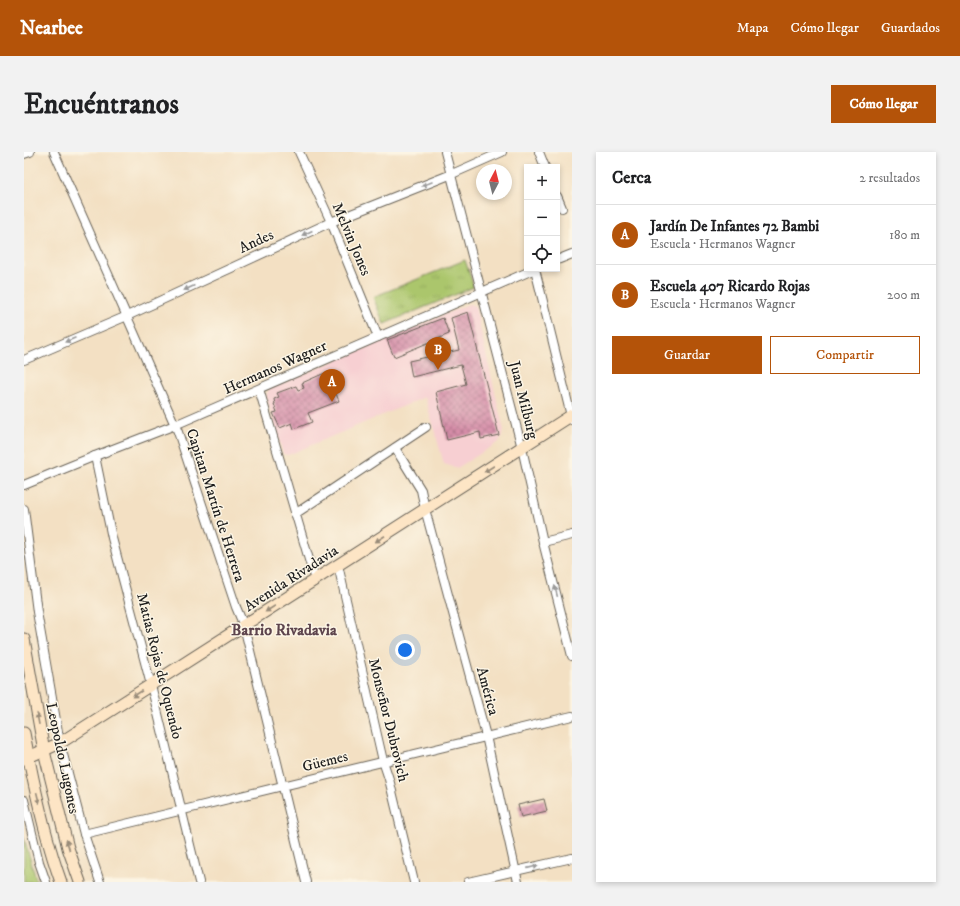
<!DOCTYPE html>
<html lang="es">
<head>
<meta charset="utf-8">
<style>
	:root { --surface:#fff; --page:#f2f2f2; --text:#202124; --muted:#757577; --line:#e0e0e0; --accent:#b45309 }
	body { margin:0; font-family:"IM FELL DW Pica",serif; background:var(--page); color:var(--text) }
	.controls { position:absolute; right:12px; top:12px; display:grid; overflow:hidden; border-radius:0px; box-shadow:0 2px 6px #0003 }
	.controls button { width:36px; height:36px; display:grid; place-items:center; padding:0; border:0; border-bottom:1px solid var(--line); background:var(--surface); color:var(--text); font:20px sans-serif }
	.compass { position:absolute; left:452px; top:12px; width:36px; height:36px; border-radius:50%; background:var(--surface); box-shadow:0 2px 6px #0003; rotate:7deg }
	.you { position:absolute; left:381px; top:498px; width:14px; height:14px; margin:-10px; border:3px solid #fff; border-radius:50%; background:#1a73e8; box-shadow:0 0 0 6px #1a73e833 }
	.badge { display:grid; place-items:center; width:26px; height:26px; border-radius:50%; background:var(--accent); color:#fff; font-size:13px; font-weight:700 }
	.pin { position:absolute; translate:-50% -33px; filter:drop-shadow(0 1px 2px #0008) }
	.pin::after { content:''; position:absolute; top:21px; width:14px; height:12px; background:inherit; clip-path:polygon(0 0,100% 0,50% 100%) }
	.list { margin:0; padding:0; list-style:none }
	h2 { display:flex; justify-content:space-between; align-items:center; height:52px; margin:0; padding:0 16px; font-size:17px }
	h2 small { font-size:13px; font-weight:400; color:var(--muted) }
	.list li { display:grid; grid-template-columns:26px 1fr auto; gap:12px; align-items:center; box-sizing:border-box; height:60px; padding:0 16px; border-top:1px solid var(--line) }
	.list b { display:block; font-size:15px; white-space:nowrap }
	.list p { margin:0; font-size:13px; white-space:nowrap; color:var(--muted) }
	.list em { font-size:13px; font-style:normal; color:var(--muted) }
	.actions { display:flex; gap:8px; padding:12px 16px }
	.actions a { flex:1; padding:9px 0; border:1px solid var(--accent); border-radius:0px; text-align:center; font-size:14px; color:var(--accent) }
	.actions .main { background:var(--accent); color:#fff }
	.icon { flex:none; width:22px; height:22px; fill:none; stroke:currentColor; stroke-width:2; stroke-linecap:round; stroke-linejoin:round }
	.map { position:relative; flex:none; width:548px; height:730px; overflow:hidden; border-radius:0px }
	header { display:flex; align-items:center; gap:24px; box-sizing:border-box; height:56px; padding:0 20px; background:var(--accent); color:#fff }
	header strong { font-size:19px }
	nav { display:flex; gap:22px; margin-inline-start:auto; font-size:14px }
	.intro { display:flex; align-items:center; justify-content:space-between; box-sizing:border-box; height:96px; padding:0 24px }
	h1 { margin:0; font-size:28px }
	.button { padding:10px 18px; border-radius:0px; background:var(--accent); color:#fff; font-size:14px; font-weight:700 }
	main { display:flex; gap:24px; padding:0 24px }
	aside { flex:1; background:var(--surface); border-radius:0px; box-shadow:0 2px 6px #0003 }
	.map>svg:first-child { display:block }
	.built { fill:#f7cfd2 }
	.grass { fill:url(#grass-tufts); stroke:#647144 }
	.pitch { fill:#abc66c; stroke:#647144 }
	.building { fill:url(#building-cross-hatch) }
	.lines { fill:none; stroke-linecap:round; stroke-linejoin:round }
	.minor-casing { stroke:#676156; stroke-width:10 }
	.secondary-casing { stroke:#676156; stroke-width:13 }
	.minor { stroke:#fff; stroke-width:8 }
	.secondary { stroke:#fde5c5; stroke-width:11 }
	.oneway { fill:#999 }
	.oneway2 { fill:#988b79 }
	.labels { text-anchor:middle; stroke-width:3; stroke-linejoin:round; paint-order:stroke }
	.street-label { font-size:15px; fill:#1c1c1c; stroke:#fcf5e5 }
	.neighbourhood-label { font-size:16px; font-weight:bold; fill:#5d444d; stroke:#fcf5e5 }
</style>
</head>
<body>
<header>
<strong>Nearbee</strong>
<nav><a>Mapa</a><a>Cómo llegar</a><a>Guardados</a></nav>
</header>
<div class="intro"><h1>Encuéntranos</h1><a class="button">Cómo llegar</a></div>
<main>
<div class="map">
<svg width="548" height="730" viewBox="0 0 548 730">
	<defs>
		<pattern id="grass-tufts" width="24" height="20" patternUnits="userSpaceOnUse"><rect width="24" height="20" fill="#abc66c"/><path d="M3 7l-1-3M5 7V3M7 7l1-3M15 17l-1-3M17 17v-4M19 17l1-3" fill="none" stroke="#93aa5d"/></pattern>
		<pattern id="building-cross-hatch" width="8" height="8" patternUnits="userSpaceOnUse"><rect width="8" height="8" fill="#d58da8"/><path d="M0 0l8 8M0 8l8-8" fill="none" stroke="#ac7288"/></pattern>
	</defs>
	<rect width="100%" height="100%" fill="#fcf5e5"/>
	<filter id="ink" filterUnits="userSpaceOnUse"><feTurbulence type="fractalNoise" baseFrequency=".025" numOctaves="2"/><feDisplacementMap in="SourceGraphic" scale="8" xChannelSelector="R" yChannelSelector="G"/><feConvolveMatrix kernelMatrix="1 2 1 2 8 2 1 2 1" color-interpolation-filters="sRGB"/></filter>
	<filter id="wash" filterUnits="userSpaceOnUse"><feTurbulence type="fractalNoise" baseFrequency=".012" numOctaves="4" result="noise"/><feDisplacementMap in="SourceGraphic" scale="16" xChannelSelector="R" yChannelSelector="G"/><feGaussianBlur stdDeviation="0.9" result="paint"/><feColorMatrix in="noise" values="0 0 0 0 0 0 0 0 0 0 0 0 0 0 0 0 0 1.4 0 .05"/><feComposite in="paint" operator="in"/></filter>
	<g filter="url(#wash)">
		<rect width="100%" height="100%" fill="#f3e0c3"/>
		<!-- built -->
		<polygon class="built" points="445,152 451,154 480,279 475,290 433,316 420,312 401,245 264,303 259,302 242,244 245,237"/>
		<!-- grass -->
		<polygon class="grass" points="441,108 450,135 360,172 349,145"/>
		<!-- pitch -->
		<polygon class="pitch" points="0,686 13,730 0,730"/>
		<g id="blocks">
			<!-- building -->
			<g class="building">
				<polygon points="444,160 475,283 457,287 456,280 423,288 412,240 442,232 437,213 388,225 385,209 435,198 427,166"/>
				<polygon points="419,166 425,182 370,205 363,188"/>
				<polygon points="303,220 315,249 284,261 288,270 270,277 268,271 256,276 249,261 253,260 250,252 251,252 250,247 255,245 253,241 272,234 274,238 280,236 278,231"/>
				<polygon points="520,647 523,659 497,665 494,653"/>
			</g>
		</g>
	</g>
	<g filter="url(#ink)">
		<use href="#blocks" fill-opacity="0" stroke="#676156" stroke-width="1"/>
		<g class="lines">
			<!-- minor casing -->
			<g class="minor-casing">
				<g id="minor">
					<polyline points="30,0 154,280 212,455 220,474 282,730"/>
					<polyline points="275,0 307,70 354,185"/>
					<polyline points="421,0 498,296 519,390 548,504"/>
					<polyline points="515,0 521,15"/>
					<polyline points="0,2 6,0"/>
					<polyline points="533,44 538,56"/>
					<polyline points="533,108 548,102"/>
					<polyline points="511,117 548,268"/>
					<polyline points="0,208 103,164 307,70 428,22 478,0"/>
					<polyline points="235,237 291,428"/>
					<polyline points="371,296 397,338 401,357 462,584 494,730"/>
					<polyline points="71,304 88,386 127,533 175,730"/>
					<polyline points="0,333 71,304 151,273 511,117"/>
					<polyline points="0,357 13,460 36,591 60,682 76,730"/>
					<polyline points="271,362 402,275"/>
					<polyline points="519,390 548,383"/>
					<polyline points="314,413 359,609 365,627 390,730"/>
					<polyline points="0,648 15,710 22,730"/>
					<polyline points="60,682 548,564"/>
					<polyline points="444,730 548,706"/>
				</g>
			</g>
			<!-- secondary casing -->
			<g class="secondary-casing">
				<g id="secondary">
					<polyline points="0,487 20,599 44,696 56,730"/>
					<path d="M 0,581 C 9,630 20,683 37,730"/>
					<polyline points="0,607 36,591 548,263"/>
				</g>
			</g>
			<!-- minor -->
			<use href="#minor" class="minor"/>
			<!-- secondary -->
			<use href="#secondary" class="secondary"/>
		</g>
		<!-- one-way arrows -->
		<defs><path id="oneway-solid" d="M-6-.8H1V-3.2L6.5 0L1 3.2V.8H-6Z"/></defs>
		<g class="oneway">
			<use href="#oneway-solid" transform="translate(403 32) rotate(158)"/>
			<use href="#oneway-solid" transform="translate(283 81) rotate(155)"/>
			<use href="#oneway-solid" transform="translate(165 136) rotate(155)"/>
			<use href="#oneway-solid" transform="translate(46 188) rotate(157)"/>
			<use href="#oneway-solid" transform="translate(532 439) rotate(-104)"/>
			<use href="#oneway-solid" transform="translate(509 715) rotate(-13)"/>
		</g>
		<g class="oneway2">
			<use href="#oneway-solid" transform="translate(465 317) rotate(147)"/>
			<use href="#oneway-solid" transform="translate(356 387) rotate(147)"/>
			<use href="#oneway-solid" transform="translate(246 457) rotate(147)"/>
			<use href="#oneway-solid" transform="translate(113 542) rotate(147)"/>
			<use href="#oneway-solid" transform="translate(14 567) rotate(-100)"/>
			<use href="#oneway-solid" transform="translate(14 646) rotate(76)"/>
			<use href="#oneway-solid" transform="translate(44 693) rotate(-106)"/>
		</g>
	</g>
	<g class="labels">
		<!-- street labels -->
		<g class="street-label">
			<text transform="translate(328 87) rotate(67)" y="5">Melvin Jones</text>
			<text transform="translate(232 89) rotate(-25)" y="5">Andes</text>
			<text transform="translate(251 215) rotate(-24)" y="5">Hermanos Wagner</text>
			<text transform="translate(500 248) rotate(76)" y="5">Juan Milburg</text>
			<text transform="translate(192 353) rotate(72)" y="5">Capitan Martín de Herrera</text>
			<text transform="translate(267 426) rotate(-33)" y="5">Avenida Rivadavia</text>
			<text transform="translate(136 514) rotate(76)" y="5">Matias Rojas de Oquendo</text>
			<text transform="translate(464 539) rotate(75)" y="5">América</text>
			<text transform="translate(365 568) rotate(76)" y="5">Monseñor Dubrovich</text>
			<text transform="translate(39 606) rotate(78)" y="5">Leopoldo Lugones</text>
			<text transform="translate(301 609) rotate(-14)" y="5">Güemes</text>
		</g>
		<!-- neighbourhood labels -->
		<g class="neighbourhood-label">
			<text x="260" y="483">Barrio Rivadavia</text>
		</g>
	</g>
</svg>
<div class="controls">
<button>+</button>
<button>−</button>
<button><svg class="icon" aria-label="locate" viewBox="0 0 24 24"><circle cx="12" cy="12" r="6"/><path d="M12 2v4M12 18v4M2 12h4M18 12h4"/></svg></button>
</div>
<svg class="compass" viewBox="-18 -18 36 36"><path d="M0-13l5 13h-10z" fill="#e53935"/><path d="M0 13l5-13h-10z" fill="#757577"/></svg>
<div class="you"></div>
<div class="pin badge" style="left:308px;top:250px">A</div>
<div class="pin badge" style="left:414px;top:218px">B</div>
</div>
<aside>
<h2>Cerca<small>2 resultados</small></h2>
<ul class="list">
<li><span class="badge">A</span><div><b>Jardín De Infantes 72 Bambi</b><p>Escuela · Hermanos Wagner</p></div><em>180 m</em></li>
<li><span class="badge">B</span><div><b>Escuela 407 Ricardo Rojas</b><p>Escuela · Hermanos Wagner</p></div><em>200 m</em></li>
</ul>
<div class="actions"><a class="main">Guardar</a><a>Compartir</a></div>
</aside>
</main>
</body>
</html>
